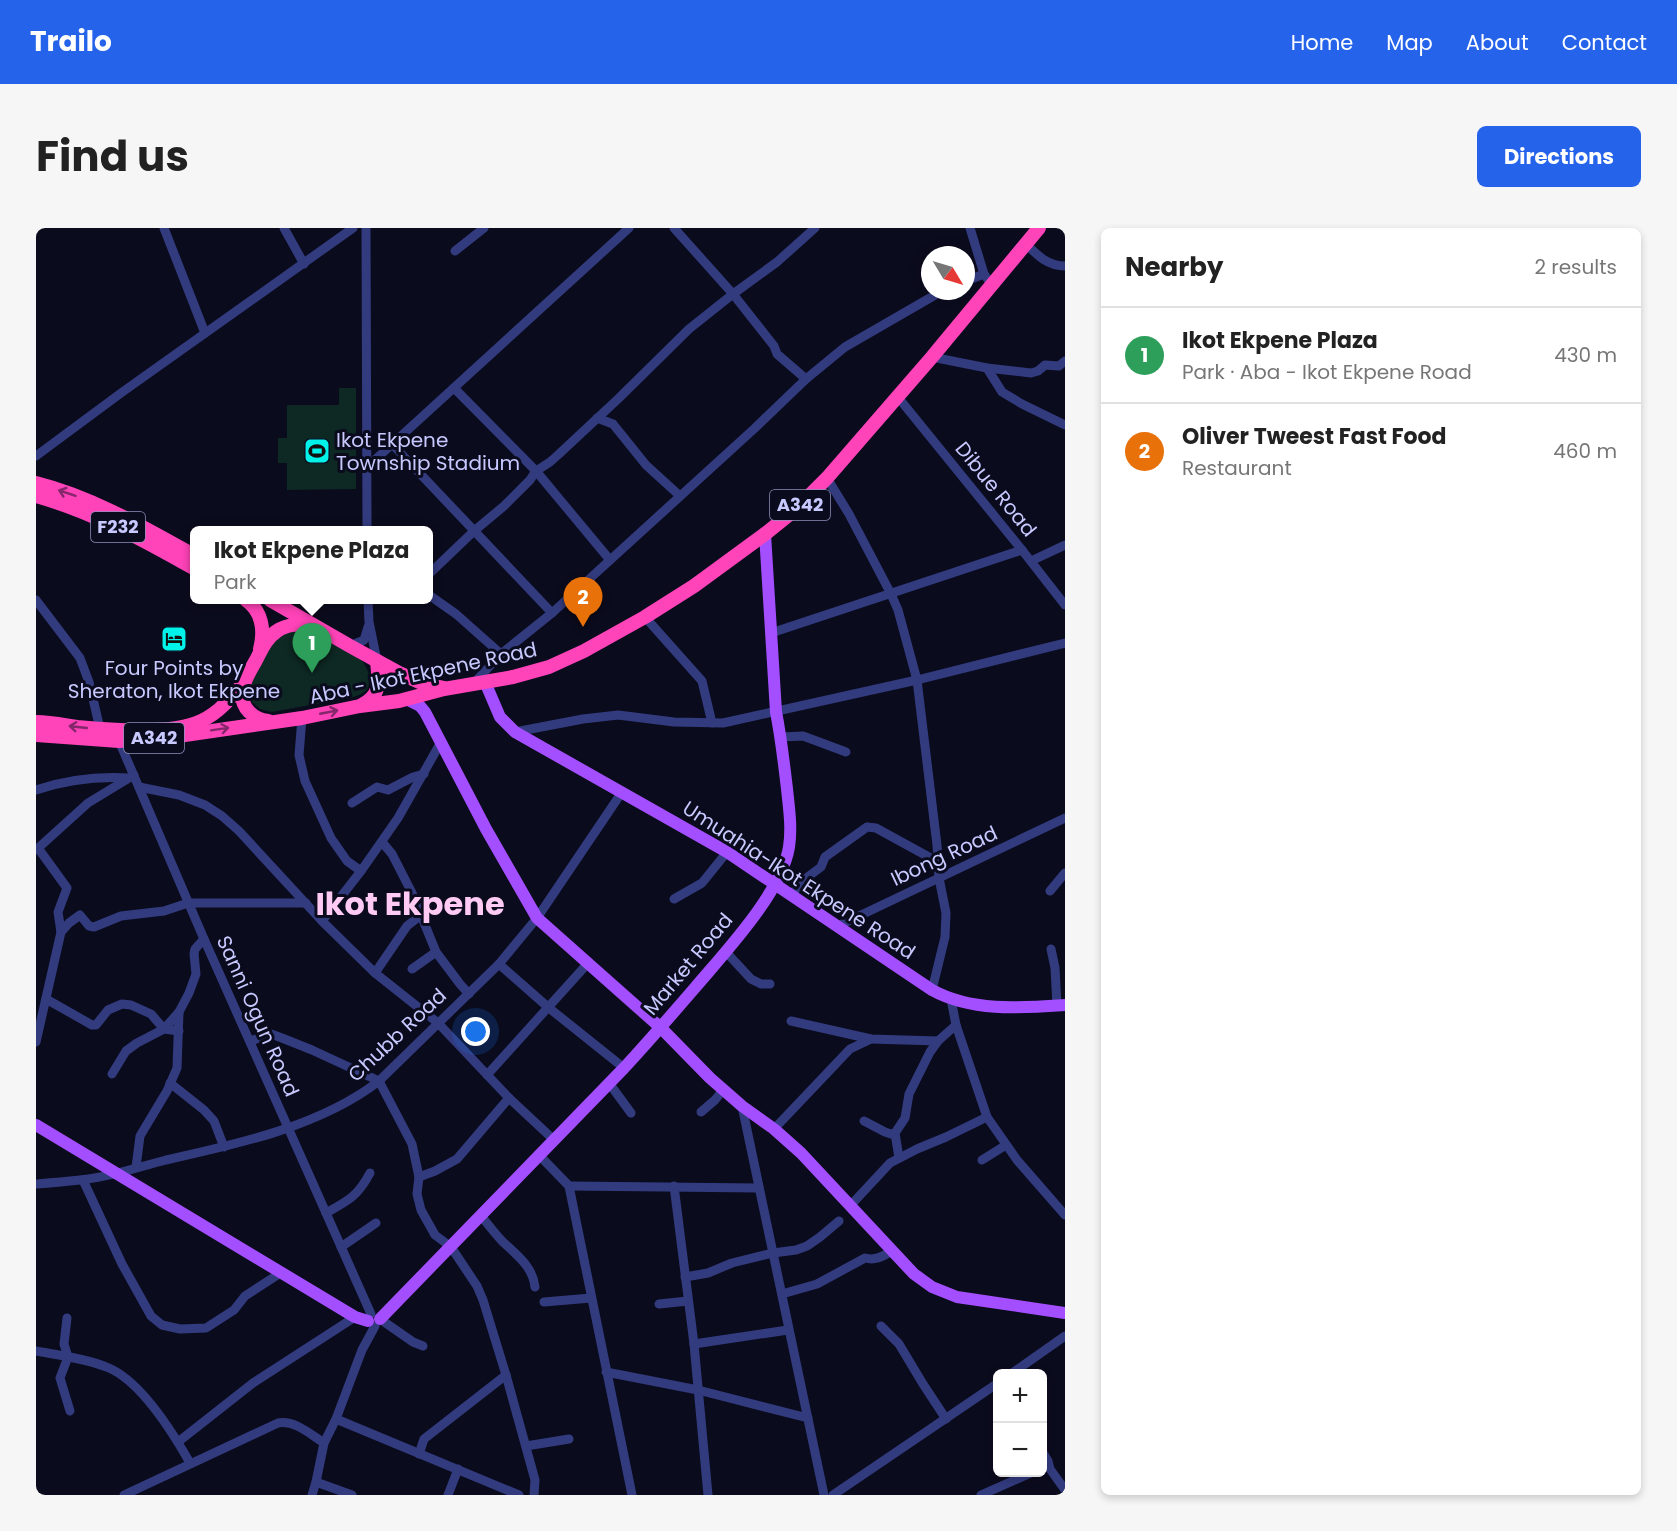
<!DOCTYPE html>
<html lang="en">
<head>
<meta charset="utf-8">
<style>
	:root { --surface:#fff; --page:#f6f6f6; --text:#222; --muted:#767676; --line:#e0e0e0; --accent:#2563eb }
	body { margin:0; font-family:Poppins,sans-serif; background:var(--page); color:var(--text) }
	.controls { position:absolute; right:18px; bottom:18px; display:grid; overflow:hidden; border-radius:9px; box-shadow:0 3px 9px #0003 }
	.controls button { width:54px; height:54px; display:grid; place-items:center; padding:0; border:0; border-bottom:2px solid var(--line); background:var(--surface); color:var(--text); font:30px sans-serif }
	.compass { position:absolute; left:885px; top:18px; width:54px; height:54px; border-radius:50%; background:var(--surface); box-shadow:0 3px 9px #0003; rotate:128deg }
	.you { position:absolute; left:440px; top:804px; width:21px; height:21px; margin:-15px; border:4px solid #fff; border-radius:50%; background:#1a73e8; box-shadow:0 0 0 9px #1a73e833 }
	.badge { display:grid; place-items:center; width:39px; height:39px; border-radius:50%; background:var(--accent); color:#fff; font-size:20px; font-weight:700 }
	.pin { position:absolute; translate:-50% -50px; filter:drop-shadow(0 2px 3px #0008) }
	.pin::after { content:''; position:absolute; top:32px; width:21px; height:18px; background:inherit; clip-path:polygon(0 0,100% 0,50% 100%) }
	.popup { position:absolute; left:154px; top:298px; width:243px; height:78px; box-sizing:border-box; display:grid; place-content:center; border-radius:9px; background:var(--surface); filter:drop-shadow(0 2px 4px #0005); font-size:20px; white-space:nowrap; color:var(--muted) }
	.popup b { font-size:22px; color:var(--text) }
	.popup::after { content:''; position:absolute; left:50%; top:100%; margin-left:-12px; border:12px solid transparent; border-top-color:var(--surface) }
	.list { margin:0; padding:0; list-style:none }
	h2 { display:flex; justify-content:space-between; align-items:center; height:78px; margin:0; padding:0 24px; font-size:26px }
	h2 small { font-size:20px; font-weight:400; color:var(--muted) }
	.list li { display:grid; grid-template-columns:39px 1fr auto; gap:18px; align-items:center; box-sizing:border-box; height:96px; padding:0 24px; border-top:2px solid var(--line) }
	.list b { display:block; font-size:22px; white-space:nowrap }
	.list p { margin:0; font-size:20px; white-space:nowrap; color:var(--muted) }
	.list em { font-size:20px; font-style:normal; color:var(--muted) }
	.map { position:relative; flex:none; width:1029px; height:1267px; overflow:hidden; border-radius:9px }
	header { display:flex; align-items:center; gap:36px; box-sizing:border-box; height:84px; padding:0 30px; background:var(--accent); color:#fff }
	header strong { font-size:28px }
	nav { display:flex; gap:33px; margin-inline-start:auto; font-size:21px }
	.intro { display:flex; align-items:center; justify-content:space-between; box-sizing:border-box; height:144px; padding:0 36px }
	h1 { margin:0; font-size:42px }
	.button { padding:15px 27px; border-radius:9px; background:var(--accent); color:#fff; font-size:21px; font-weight:700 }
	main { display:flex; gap:36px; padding:0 36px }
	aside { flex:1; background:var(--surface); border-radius:9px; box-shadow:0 3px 9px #0003 }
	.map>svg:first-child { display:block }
	.green { fill:#0e2823 }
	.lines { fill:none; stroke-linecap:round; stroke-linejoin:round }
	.minor { stroke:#333b7f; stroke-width:9 }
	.major { stroke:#a44fff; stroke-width:12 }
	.highway { stroke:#ff43b8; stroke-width:14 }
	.oneway { stroke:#85276b }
	.labels { text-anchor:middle; stroke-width:6; stroke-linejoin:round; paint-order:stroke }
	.shield { fill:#0b0b1e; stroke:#8f90bc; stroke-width:1.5 }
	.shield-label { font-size:18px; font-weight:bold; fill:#c8c9ff }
	.poi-label { font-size:20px; fill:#c8c9ff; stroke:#0b0b1e; text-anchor:start }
	.street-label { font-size:20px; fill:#c8c9ff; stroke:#0b0b1e }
	.town-label { font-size:32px; font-weight:bold; fill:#ffcaf3; stroke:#0b0b1e }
</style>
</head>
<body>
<header>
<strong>Trailo</strong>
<nav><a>Home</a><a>Map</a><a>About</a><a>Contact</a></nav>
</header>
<div class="intro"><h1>Find us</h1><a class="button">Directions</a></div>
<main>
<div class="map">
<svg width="1029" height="1267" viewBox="0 0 1029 1267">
	<rect width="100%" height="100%" fill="#0b0b1e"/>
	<!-- green -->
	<g class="green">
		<polygon points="303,160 320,160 320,261 251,262 251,235 242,235 242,210 251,210 251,177 303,177"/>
		<path d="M 258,402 C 282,403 302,418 323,430 C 331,437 337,451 331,461 C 328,466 322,467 318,469 L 236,484 L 224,481 L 216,474 L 213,460 L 221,441 L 235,414 L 247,406 Z"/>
	</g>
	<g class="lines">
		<!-- minor -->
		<g class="minor">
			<polyline points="128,0 169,105"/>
			<polyline points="248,0 268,36"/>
			<polyline points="330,0 331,302"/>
			<polyline points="638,0 697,66 738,118 741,126 770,151"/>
			<polyline points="934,0 948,46 955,56"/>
			<path d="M 990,16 C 1002,28 1012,38 1029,38"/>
			<polyline points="419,23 448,0"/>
			<polyline points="930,53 948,46"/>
			<polyline points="896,129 951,140 995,145 1002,143 1009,137 1023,138 1029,133"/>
			<polyline points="951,140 966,164 986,176 1029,197"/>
			<polyline points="418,160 500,243 574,332"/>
			<polyline points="861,168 986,322 1029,377"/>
			<polyline points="561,190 577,196 610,237 644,268"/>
			<polyline points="356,216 516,385"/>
			<polyline points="0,228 85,165 317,0"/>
			<polyline points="330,240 593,0"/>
			<polyline points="791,250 813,286 855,366 862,382 881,452 901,617 903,650 910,685 909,709 896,762"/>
			<polyline points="995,333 1029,317"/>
			<polyline points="393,346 438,303 468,278 494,252 500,243 514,234 523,226 583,170 653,101 697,66 741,34 779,0"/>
			<polyline points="393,367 420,386 465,426"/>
			<polyline points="0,372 44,430 53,454 65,505"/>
			<polyline points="332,372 333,394 341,433"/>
			<polyline points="609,389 666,453 676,495"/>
			<polyline points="735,405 986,322"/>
			<polyline points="314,418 328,412 332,399"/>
			<polyline points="438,455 465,426 516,385 719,200 770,151 809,119 906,63"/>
			<polyline points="266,490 263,527 269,553 295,610 311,633 325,643"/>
			<polyline points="479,504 547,491 582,487 638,494 687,495 881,452 1029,415"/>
			<polyline points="83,509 83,513 168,711 335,1086"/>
			<polyline points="745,509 767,508 810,524"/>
			<polyline points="103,559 143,567 169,577 186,588 203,603 286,693 339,745 402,795 473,870 518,912"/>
			<path d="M 0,562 C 30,552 61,548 93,550"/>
			<polyline points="316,575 341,559 352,562 377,549 388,546"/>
			<polyline points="346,614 356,626 376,665 400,724 424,756 433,766"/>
			<polyline points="0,622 52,575 98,547"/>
			<polyline points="1014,663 1029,645"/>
			<polyline points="755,667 769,651 785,639 789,629 831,599 840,600 902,634"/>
			<polyline points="638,671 666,655 691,624"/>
			<polyline points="286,693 325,643 362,590 405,514"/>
			<polyline points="802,698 1029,590"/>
			<polyline points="25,704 33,695 44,687 53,698 58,699 85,688 128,683 152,675 270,675"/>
			<polyline points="1015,721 1019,740 1021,778"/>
			<polyline points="690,724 715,751 725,756 734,756"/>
			<polyline points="463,736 513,780 588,840"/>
			<polyline points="376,741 400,724"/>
			<polyline points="339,745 371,698 385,687"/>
			<polyline points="10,771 56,797 60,797 72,782 86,776 95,777 115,786 128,801 143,803"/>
			<polyline points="915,771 920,797 951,889 981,932 1029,987"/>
			<polyline points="755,793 835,811 902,813"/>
			<polyline points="214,813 235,806 246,810 276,822 343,853 376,916 383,949 381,966 385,982 399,1007 415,1019 441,1058 447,1072 470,1147 499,1252 498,1267"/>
			<polyline points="0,814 25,704 22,684 31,660 2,620"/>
			<polyline points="76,846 90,823 101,815 128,801 143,784 153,765 160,746 158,726 159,721 168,711"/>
			<polyline points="451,847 553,734"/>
			<polyline points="134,855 168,882 178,893 188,919"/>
			<polyline points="573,855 595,885"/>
			<polyline points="706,878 788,1267"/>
			<polyline points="665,884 679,872 687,862"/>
			<polyline points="828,893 849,904 855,906 859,905 869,890 873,866 894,824 902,813 920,797"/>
			<polyline points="738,901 814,821 835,811"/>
			<polyline points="859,905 863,930"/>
			<polyline points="503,927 533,958 596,1267"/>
			<polyline points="946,932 970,917"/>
			<polyline points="100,939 104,908 131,863 141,840 143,784"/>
			<polyline points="383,949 399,943 421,931 473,870"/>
			<polyline points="47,952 86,1036 115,1088 126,1097 144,1101 170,1100 198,1082 209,1068 246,1044"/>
			<path d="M 0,956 C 27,954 55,952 82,945 C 98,941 114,936 130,932 C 202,916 285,898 343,853 L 463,736 L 501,690 L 586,564"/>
			<polyline points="533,958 723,960"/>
			<polyline points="638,958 658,1116 672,1267"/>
			<polyline points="814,978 854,935 881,921 910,909 951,889"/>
			<path d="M 290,985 C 312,973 322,968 334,945"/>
			<path d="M 445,988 C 452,996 459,1006 467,1014 C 481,1027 497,1039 499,1059"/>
			<polyline points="305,1019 340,995"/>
			<polyline points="649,1049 672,1045 696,1035 737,1025 760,1022 771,1018 784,1009 803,993"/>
			<path d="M 746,1066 L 781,1056 L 829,1030 C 840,1033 847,1028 856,1023"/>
			<polyline points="508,1074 555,1070"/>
			<polyline points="623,1076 652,1073"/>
			<polyline points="31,1090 28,1116 32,1129 24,1150 34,1183"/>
			<polyline points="344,1091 377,1114 387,1118"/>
			<polyline points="845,1098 863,1116 887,1156 910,1191"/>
			<polyline points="658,1116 752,1102"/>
			<path d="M 0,1123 C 22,1127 53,1131 73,1140 C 105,1154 137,1205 154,1235"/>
			<polyline points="570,1144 662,1162 772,1190"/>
			<polyline points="975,1146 1029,1108"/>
			<polyline points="300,1191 483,1267"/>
			<polyline points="142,1214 217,1155 319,1089"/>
			<polyline points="490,1218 533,1211"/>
			<polyline points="1006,1223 1012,1233 1014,1241 1029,1262"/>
			<polyline points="383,1226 388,1211 470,1147"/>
			<polyline points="280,1254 316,1267"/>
			<path d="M 88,1267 L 242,1195 C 259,1192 274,1206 288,1215"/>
			<polyline points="276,1267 280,1254 288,1215 300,1191 326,1122 339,1098"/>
			<polyline points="412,1267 422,1241"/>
			<polyline points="797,1267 962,1155"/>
			<polyline points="945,1267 997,1244"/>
		</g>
		<!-- major -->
		<g class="major">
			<path d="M 449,454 L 464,489 L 479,504 L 691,624 L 896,762 C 936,784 985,780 1029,777"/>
			<polyline points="370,471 384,478 389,484 450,601 501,690 625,800 674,850 706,878 738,901 765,925 878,1046 896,1059 921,1069 1029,1085"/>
			<polyline points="0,897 319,1089 332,1093"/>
			<path d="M 344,1091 L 588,840 C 614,812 638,784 663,755 C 692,721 746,663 753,619 C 756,600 753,580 751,561 C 748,535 745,509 740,484 L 729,306"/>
		</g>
		<!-- highway -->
		<g class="highway">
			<path d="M 0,255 C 56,269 109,300 159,328"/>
			<path d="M 0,268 C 57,284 108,312 159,341"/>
			<path d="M 210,372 C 226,383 229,402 224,421"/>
			<polyline points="234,372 314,418 363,445 386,455 408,460"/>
			<path d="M 326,477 C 346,466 343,453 341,433"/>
			<path d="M 232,493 C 217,491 205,480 206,464 C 207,454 214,443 219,434 C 225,423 230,410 241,403 C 251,396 265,395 277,399"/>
			<path d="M 0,494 C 14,494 28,497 41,499 C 74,502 135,507 165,493 C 183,485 197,468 209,453"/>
			<polyline points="0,507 83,513 142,508 266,490 324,478 363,473 408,461 477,449 513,439 548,423 609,389 658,358 729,306 760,281 791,250 896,129 1003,0"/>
		</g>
	</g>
	<!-- one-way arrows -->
	<defs><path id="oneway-shaft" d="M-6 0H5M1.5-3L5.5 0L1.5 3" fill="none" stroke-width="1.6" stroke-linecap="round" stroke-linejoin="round" transform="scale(1.5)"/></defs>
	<g class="oneway">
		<use href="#oneway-shaft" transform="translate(31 265) rotate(-161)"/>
		<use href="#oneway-shaft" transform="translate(293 484) rotate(-11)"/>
		<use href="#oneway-shaft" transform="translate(42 499) rotate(-174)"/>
		<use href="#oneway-shaft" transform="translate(184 501) rotate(-9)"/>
	</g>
	<!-- icons -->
	<defs>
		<g id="stadium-square" transform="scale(1.35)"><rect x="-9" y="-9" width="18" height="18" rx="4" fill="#00f3e8" stroke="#0b0b1e"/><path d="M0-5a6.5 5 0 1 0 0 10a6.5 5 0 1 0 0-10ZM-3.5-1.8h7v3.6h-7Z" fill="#111"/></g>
		<g id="hotel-square" transform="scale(1.35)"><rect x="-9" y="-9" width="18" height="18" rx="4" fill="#00f3e8" stroke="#0b0b1e"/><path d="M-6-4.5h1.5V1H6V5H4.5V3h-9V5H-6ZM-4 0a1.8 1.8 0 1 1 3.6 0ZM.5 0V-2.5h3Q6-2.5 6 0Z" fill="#111"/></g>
	</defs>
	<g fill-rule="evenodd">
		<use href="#stadium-square" x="281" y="223"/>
		<use href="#hotel-square" x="138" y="411"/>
	</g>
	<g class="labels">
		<!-- shield labels -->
		<g class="shield">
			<rect x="734" y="262" width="60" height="30" rx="4.5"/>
			<rect x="55" y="284" width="54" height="30" rx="4.5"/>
			<rect x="88" y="495" width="60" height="30" rx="4.5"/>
		</g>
		<g class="shield-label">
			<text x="764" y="283">A342</text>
			<text x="82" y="305">F232</text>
			<text x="118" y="516">A342</text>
		</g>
		<!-- poi labels -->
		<g class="poi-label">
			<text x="300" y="219">Ikot Ekpene<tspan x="300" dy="23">Township Stadium</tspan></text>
			<text x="138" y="447" text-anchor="middle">Four Points by<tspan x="138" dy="23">Sheraton, Ikot Ekpene</tspan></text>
		</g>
		<!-- street labels -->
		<g class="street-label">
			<text transform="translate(960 261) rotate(51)" y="7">Dibue Road</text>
			<text transform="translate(387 445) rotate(-12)" y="7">Aba - Ikot Ekpene Road</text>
			<text transform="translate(908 628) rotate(-25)" y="7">Ibong Road</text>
			<text transform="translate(763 652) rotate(33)" y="7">Umuahia-Ikot Ekpene Road</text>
			<text transform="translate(652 736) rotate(-50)" y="7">Market Road</text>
			<text transform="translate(222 788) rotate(66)" y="7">Sanni Ogun Road</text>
			<text transform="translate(361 807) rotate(-43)" y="7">Chubb Road</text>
		</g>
		<!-- town labels -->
		<g class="town-label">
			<text x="374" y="687">Ikot Ekpene</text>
		</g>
	</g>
</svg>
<div class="controls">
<button>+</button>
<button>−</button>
</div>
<svg class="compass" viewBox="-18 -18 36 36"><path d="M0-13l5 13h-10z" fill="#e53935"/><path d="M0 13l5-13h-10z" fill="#767676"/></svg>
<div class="you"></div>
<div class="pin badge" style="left:276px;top:445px;background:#2e9e5b">1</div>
<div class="popup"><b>Ikot Ekpene Plaza</b>Park</div>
<div class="pin badge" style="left:547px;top:399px;background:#e8710a">2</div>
</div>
<aside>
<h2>Nearby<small>2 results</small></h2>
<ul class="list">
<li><span class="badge" style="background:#2e9e5b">1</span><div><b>Ikot Ekpene Plaza</b><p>Park · Aba - Ikot Ekpene Road</p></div><em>430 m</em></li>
<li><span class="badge" style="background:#e8710a">2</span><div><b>Oliver Tweest Fast Food</b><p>Restaurant</p></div><em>460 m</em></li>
</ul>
</aside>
</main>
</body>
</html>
